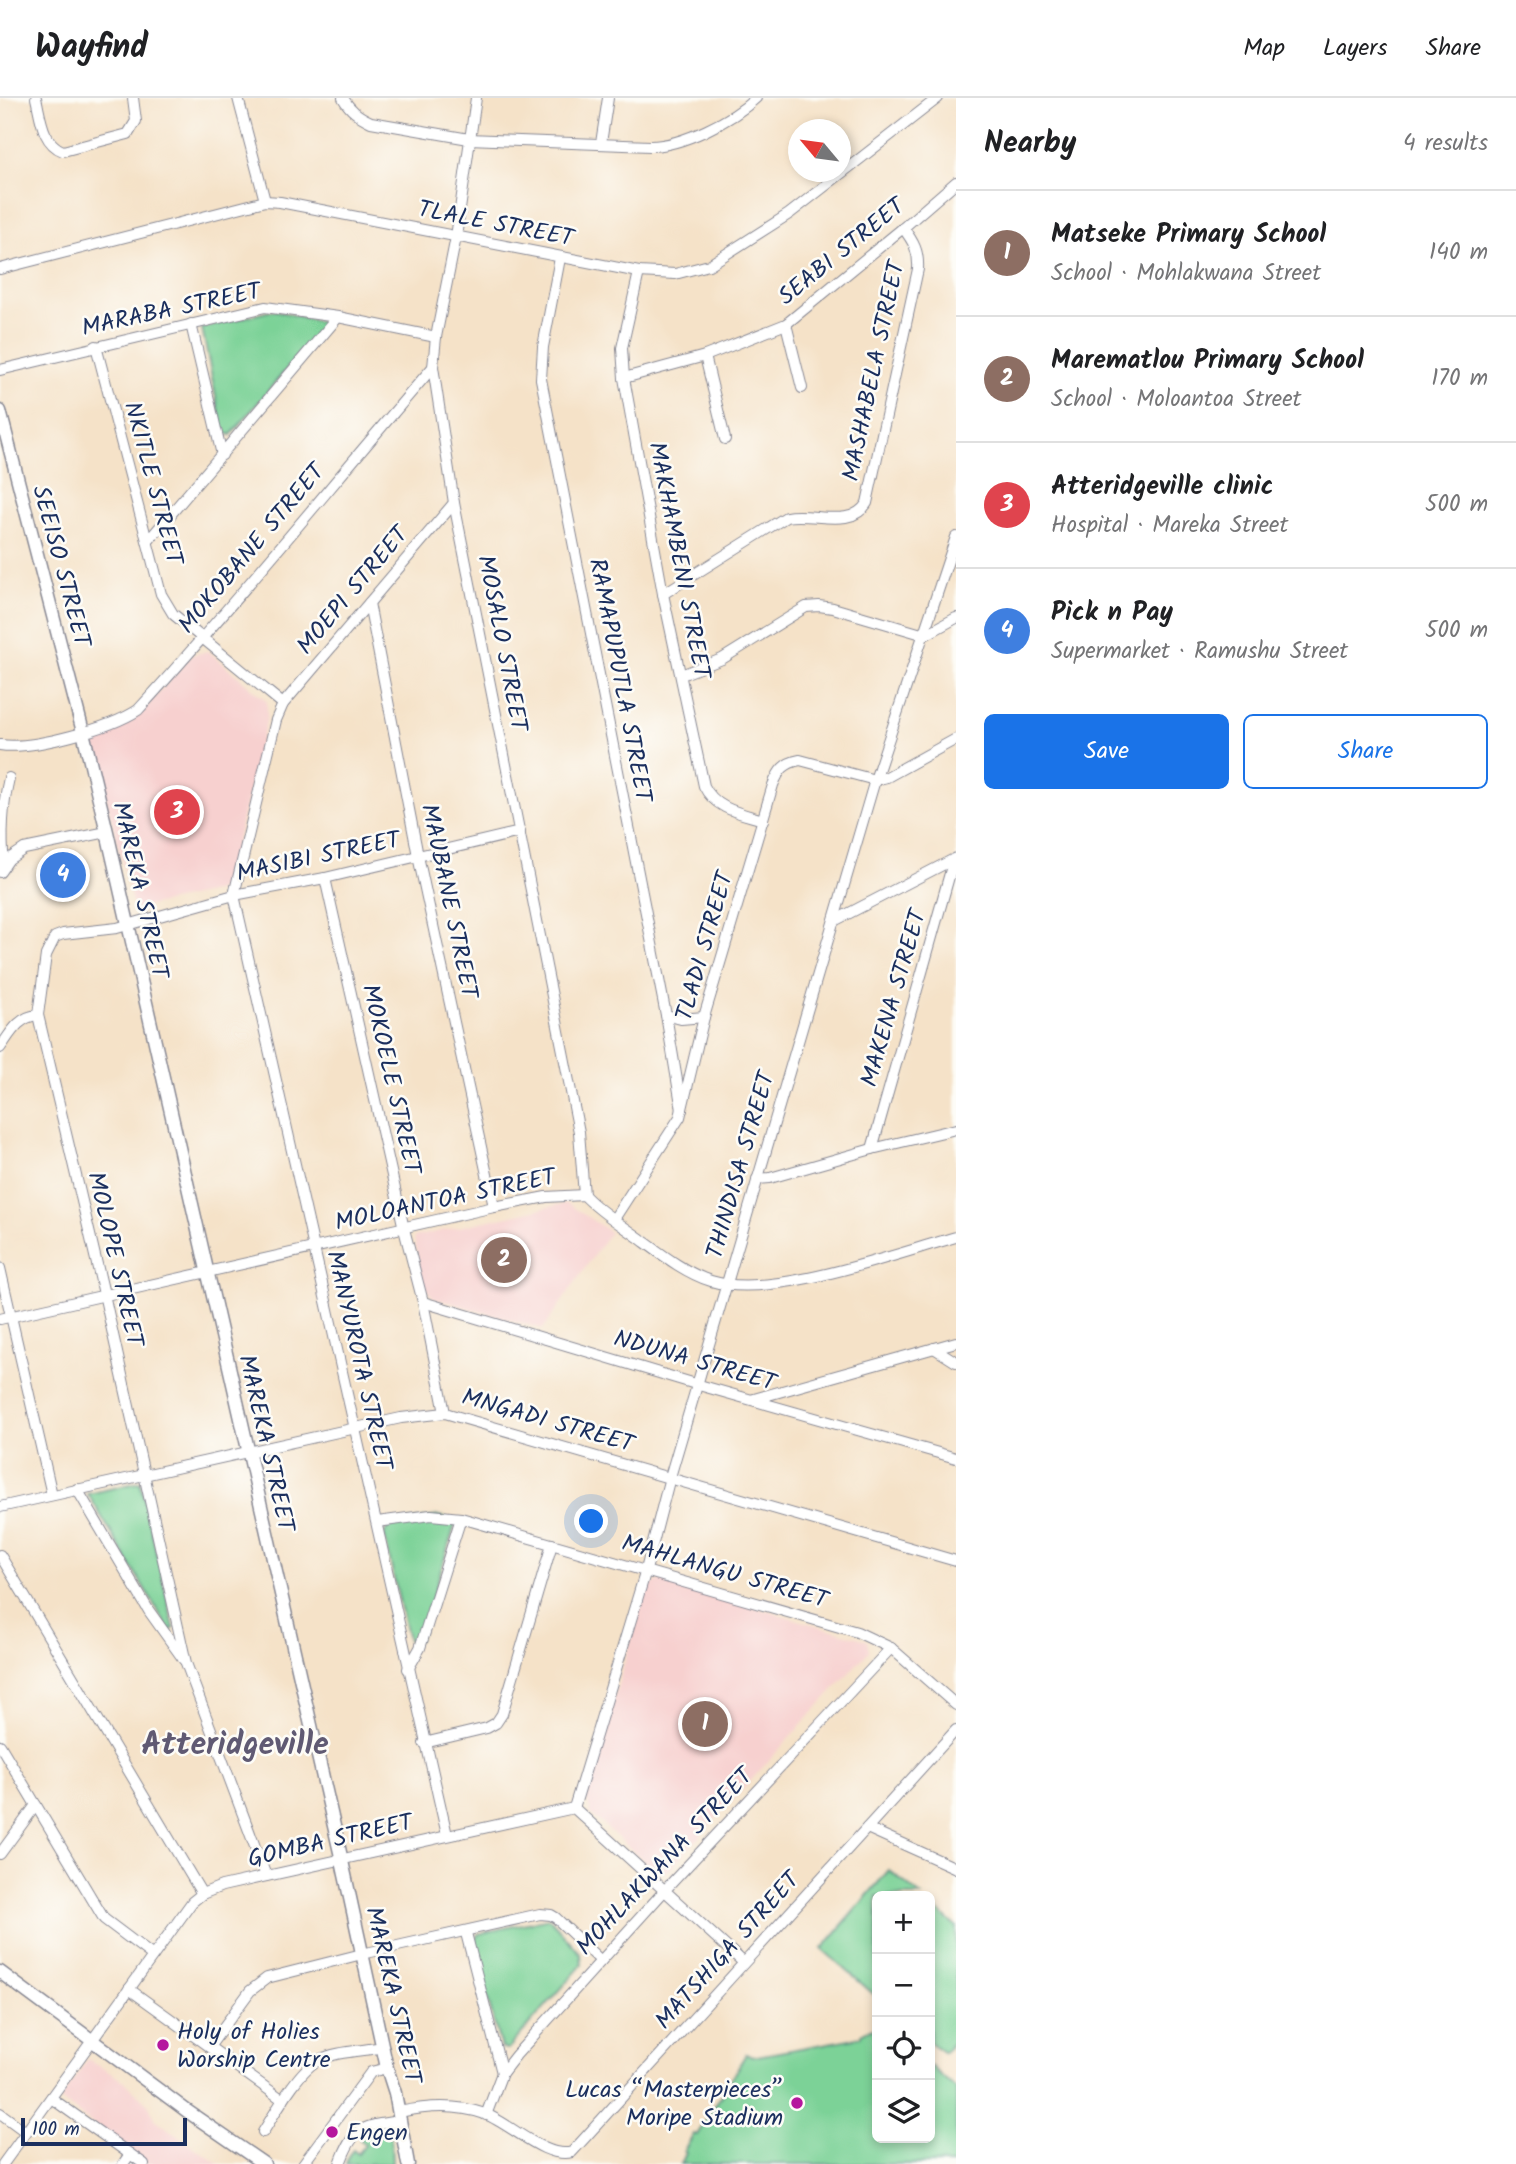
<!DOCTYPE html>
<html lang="en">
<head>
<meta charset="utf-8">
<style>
	:root { --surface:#fff; --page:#f6f6f6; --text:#202124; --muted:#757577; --line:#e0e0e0; --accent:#1a73e8 }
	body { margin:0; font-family:Kalam,sans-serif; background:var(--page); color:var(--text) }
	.controls { position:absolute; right:21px; bottom:21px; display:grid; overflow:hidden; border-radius:10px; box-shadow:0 4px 10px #0003 }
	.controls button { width:63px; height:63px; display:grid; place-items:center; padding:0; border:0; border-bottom:2px solid var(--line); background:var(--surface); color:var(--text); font:35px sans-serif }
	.compass { position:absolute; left:788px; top:21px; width:63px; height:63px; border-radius:50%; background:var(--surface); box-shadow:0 4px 10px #0003; rotate:299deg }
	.scale { position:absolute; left:21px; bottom:18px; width:166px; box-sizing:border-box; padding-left:7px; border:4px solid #1b2f5e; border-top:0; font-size:19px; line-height:24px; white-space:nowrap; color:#1b2f5e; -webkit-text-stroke:5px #fdfcf7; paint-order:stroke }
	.you { position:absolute; left:592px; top:1424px; width:24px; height:24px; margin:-18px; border:5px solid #fff; border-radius:50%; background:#1a73e8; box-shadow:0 0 0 10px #1a73e833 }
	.badge { display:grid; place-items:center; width:46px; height:46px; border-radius:50%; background:var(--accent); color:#fff; font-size:23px; font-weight:700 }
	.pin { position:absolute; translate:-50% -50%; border:4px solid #fff; box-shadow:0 2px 7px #0006 }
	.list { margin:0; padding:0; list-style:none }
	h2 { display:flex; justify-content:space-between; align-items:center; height:91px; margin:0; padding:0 28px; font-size:30px }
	h2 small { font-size:23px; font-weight:400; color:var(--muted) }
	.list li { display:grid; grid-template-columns:46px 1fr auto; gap:21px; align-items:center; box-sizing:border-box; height:126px; padding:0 28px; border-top:2px solid var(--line) }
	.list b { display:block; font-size:26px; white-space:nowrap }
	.list p { margin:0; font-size:23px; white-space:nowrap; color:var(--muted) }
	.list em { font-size:23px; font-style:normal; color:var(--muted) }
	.actions { display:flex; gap:14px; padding:21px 28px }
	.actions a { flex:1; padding:16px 0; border:2px solid var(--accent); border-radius:10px; text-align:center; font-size:24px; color:var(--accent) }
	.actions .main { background:var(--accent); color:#fff }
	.icon { flex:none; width:38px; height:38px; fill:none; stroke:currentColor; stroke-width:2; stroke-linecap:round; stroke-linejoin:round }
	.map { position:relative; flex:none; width:956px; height:2066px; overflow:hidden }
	header { display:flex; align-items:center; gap:42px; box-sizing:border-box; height:98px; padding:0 35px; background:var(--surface); border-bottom:2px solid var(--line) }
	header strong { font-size:33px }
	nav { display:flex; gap:38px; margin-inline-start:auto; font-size:24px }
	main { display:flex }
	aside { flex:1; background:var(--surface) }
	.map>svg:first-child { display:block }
	.built { fill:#f7d0cf }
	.green { fill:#7bd297; stroke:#4b807a; stroke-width:2 }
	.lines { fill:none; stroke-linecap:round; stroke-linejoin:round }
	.minor-casing { stroke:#888893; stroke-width:12 }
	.tertiary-casing { stroke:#888893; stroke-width:15 }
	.minor { stroke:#fff; stroke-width:10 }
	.tertiary { stroke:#fff; stroke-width:12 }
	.poi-dot { fill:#b5179e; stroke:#fdfcf7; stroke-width:2.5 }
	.labels { text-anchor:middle; stroke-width:5; stroke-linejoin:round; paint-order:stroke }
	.street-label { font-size:24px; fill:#1b2f5e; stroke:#fdfcf7 }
	.poi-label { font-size:24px; fill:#1b2f5e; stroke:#fdfcf7; text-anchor:start }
	.district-label { font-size:32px; font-weight:bold; fill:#605a73; stroke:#fdfcf7 }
</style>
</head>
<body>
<header>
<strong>Wayfind</strong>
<nav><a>Map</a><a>Layers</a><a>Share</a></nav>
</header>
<main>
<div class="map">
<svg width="956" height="2066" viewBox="0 0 956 2066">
	<rect width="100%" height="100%" fill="#fdfcf7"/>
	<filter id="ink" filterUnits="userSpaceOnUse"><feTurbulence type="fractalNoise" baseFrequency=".0143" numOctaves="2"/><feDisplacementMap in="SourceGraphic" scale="14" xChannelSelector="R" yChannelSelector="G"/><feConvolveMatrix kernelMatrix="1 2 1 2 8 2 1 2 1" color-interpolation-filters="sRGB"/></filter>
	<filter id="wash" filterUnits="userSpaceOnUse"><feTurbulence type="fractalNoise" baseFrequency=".00686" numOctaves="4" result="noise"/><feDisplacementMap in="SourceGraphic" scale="28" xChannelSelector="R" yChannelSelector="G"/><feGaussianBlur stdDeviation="1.57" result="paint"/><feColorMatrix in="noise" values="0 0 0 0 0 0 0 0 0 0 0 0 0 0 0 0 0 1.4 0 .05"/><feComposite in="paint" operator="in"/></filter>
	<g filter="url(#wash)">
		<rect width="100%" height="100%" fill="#f5e2c8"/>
		<!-- built -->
		<g class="built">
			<polygon points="208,553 267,603 267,619 226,788 213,794 134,811 91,639 138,618 192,557"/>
			<polygon points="567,1105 610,1134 543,1231 434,1200 422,1186 414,1139"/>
			<polygon points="661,1482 867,1542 869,1553 669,1772 658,1775 591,1716 586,1699 646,1489"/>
			<polygon points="88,1961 125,1984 149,2007 155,2021 191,2048 221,2066 147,2066 60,2002"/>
		</g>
		<!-- green -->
		<g class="green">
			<polygon points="274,212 325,225 231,337 223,334 202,230"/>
			<polygon points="140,1384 174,1530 170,1533 88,1396"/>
			<polygon points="439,1418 456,1424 419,1542 408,1542 384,1436 390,1426"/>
			<polygon points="889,1772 921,1798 877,1798 877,1899 822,1851"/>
			<polygon points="930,1806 956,1829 956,1941 944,1955 930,1944"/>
			<polygon points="549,1820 581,1856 582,1867 508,1951 501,1950 473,1846 478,1836"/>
			<polygon points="870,1931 877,1932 877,2040 930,2040 930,1968 956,1991 956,2066 681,2066 686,2055 684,2053 694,2036 697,2037 746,1956 752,1959 861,1939 861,1936"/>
			<polygon points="373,2032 391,2039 392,2066 346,2066 348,2058 353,2052 358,2056 365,2047 360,2042 365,2035"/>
		</g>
	</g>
	<g filter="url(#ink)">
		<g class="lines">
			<!-- minor casing -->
			<g class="minor-casing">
				<g id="minor">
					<path d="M 36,0 C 41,20 42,45 63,53 L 128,36 L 136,23 L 133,0"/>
					<polyline points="238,0 265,103"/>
					<path d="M 343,0 C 350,12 358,18 371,24 L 469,41 L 650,48 C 682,48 733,22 756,0"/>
					<polyline points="476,0 456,139 436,239 433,269 454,405 579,1034 584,1097"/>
					<polyline points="601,45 608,0"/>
					<polyline points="560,160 543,249 541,281 666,917 682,1012"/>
					<polyline points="0,171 265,103 280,104 639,174 675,176 709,167 789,116 938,0"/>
					<path d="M 639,174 L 622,250 L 624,280 L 663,496 L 704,688 C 715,711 740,715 763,722"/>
					<polyline points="191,226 222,357"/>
					<polyline points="786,226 802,290"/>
					<polyline points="96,248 161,496 173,516 283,606"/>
					<polyline points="705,258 725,341"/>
					<polyline points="0,272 265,209 338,219 436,239"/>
					<polyline points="624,280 705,258 786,226 903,130 956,84"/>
					<polyline points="148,443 338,219"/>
					<path d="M 663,496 L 786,419 C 812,413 851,432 867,405 L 918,171 C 919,154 914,144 903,130"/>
					<polyline points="369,505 418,758 494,1109"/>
					<polyline points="681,577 722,561 806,509 819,508 833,510 925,537 956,520"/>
					<path d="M 0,647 C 32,652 111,630 138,612 C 240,501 334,383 433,269"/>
					<path d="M 4,768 C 1,737 2,710 9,680"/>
					<polyline points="0,774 9,761 24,751 107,734"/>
					<polyline points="325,780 404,1131 423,1204 445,1315"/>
					<polyline points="834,823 956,760"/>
					<polyline points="666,917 681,921 704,919"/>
					<path d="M 0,950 C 10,936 19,918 38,917"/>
					<polyline points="872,1051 954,761"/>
					<polyline points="757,1081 770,1080 872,1051 956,1031"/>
					<path d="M 614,1121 L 680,1019 L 704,919 L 773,687 C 779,672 784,665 800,662 L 875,682 L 887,679 L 956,641"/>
					<polyline points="0,1170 52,1397"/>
					<polyline points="423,1204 699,1287 956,1360"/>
					<path d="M 0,1221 L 494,1109 L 546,1099 L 584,1097 C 600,1114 619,1125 638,1139 C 660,1155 685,1175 711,1183 C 770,1202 895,1156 956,1139"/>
					<polyline points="934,1250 956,1264"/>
					<polyline points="754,1301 956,1244"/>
					<polyline points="77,1391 149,1513 184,1562"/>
					<polyline points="0,1409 401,1320 445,1315 956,1463"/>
					<polyline points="377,1424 431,1417 461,1420 857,1534 891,1550 956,1607"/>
					<polyline points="0,1457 202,1796"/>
					<polyline points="408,1571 420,1550 461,1420"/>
					<polyline points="424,1645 487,1630 496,1625 502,1616 552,1446"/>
					<polyline points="0,1647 104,1821 153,1858"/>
					<polyline points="574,1710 646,1472 670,1379 875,682 956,439"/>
					<polyline points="867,1730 956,1770"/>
					<polyline points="447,1737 234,797 276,622 283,606 454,405"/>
					<polyline points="0,1756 36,1707"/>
					<polyline points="266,1778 186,1565 104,1196 38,917 46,857 55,839 63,836 117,830 234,797 325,780 520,734"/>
					<polyline points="466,1835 502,1975"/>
					<polyline points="129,1891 283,2002"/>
					<polyline points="209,1949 250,1893 267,1880 362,1856 540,1816 551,1817 556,1820 601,1863"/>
					<polyline points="51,2000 144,2066"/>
					<path d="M 399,2014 C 428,2008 456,2006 485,2016 C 510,2025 546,2062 572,2054 L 956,1632"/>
					<polyline points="0,2015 26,2034"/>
					<polyline points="486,2017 502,1975 516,1957 665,1792 891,1550"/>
					<path d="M 263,2034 C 275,2015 298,1973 317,1963 C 335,1953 363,1953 383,1949"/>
					<polyline points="3,2066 192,1804 202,1796 222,1788 574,1710 743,1864"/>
					<polyline points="123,2066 130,2056"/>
					<polyline points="303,2066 371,1974 387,1970"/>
					<path d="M 340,2066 C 353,2028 364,2028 401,2023"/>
				</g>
			</g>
			<!-- tertiary casing -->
			<g class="tertiary-casing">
				<g id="tertiary">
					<polyline points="0,313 83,634 107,734 342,1763 387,1970 395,1995 408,2066"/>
					<polyline points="0,1874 187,2013 264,2066"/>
				</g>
			</g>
			<!-- minor -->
			<use href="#minor" class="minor"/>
			<!-- tertiary -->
			<use href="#tertiary" class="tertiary"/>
		</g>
	</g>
	<!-- markers -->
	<g class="poi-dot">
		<circle cx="163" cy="1947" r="7"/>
		<circle cx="797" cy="2005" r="7"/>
		<circle cx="332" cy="2034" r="7"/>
	</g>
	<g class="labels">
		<!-- street labels -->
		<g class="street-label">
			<text transform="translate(496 125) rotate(11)" y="8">TLALE STREET</text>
			<text transform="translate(841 153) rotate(-39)" y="8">SEABI STREET</text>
			<text transform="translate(171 211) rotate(-12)" y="8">MARABA STREET</text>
			<text transform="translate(873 273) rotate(-78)" y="8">MASHABELA STREET</text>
			<text transform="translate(154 385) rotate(75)" y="8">NKITLE STREET</text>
			<text transform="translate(251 450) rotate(-50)" y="8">MOKOBANE STREET</text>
			<text transform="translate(680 462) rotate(79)" y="8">MAKHAMBENI STREET</text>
			<text transform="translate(62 468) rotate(75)" y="8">SEEISO STREET</text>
			<text transform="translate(352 492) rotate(-50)" y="8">MOEPI STREET</text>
			<text transform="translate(503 545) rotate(79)" y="8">MOSALO STREET</text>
			<text transform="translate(621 582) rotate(79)" y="8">RAMAPUPUTLA STREET</text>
			<text transform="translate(318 758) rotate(-12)" y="8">MASIBI STREET</text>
			<text transform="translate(141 792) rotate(77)" y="8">MAREKA STREET</text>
			<text transform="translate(450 803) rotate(78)" y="8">MAUBANE STREET</text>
			<text transform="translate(704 848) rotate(-74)" y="8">TLADI STREET</text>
			<text transform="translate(893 900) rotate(-74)" y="8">MAKENA STREET</text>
			<text transform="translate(392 981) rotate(77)" y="8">MOKOELE STREET</text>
			<text transform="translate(740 1067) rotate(-74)" y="8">THINDISA STREET</text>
			<text transform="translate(445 1101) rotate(-12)" y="8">MOLOANTOA STREET</text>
			<text transform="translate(116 1161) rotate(77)" y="8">MOLOPE STREET</text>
			<text transform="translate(360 1262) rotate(77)" y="8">MANYUROTA STREET</text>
			<text transform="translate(695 1262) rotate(16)" y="8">NDUNA STREET</text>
			<text transform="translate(548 1322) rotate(16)" y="8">MNGADI STREET</text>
			<text transform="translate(267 1345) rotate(77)" y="8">MAREKA STREET</text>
			<text transform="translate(725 1473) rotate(16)" y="8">MAHLANGU STREET</text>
			<text transform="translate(330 1742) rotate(-13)" y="8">GOMBA STREET</text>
			<text transform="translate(664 1763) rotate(-47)" y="8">MOHLAKWANA STREET</text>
			<text transform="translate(727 1852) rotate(-48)" y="8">MATSHIGA STREET</text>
			<text transform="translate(394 1897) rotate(77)" y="8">MAREKA STREET</text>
		</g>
		<!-- poi labels -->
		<g class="poi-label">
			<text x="177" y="1941">Holy of Holies<tspan x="177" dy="28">Worship Centre</tspan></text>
			<text x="783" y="1999" text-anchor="end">Lucas “Masterpieces”<tspan x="783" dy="28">Moripe Stadium</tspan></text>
			<text x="346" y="2042">Engen</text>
		</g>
		<!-- district labels -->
		<g class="district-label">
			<text x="235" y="1656">Atteridgeville</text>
		</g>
	</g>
</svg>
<div class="controls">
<button>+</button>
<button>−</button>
<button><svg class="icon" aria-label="locate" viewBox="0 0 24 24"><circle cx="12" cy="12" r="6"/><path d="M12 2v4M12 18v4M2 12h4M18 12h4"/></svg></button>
<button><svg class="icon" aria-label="layers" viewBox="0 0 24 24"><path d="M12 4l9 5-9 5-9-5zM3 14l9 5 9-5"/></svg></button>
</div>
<svg class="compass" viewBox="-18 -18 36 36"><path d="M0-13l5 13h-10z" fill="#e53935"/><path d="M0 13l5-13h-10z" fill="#757577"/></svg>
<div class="scale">100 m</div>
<div class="you"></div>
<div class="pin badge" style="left:705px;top:1626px;background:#8d6e63">1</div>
<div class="pin badge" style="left:504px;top:1162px;background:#8d6e63">2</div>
<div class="pin badge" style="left:177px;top:714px;background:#e0444e">3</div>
<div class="pin badge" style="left:63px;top:777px;background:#3f7fe0">4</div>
</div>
<aside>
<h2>Nearby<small>4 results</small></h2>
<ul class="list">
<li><span class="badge" style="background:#8d6e63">1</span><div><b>Matseke Primary School</b><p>School · Mohlakwana Street</p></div><em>140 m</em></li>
<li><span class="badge" style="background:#8d6e63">2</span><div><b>Marematlou Primary School</b><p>School · Moloantoa Street</p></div><em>170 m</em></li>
<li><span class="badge" style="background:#e0444e">3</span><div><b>Atteridgeville clinic</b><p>Hospital · Mareka Street</p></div><em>500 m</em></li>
<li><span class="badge" style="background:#3f7fe0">4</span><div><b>Pick n Pay</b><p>Supermarket · Ramushu Street</p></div><em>500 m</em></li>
</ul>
<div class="actions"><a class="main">Save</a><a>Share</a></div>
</aside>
</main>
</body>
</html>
